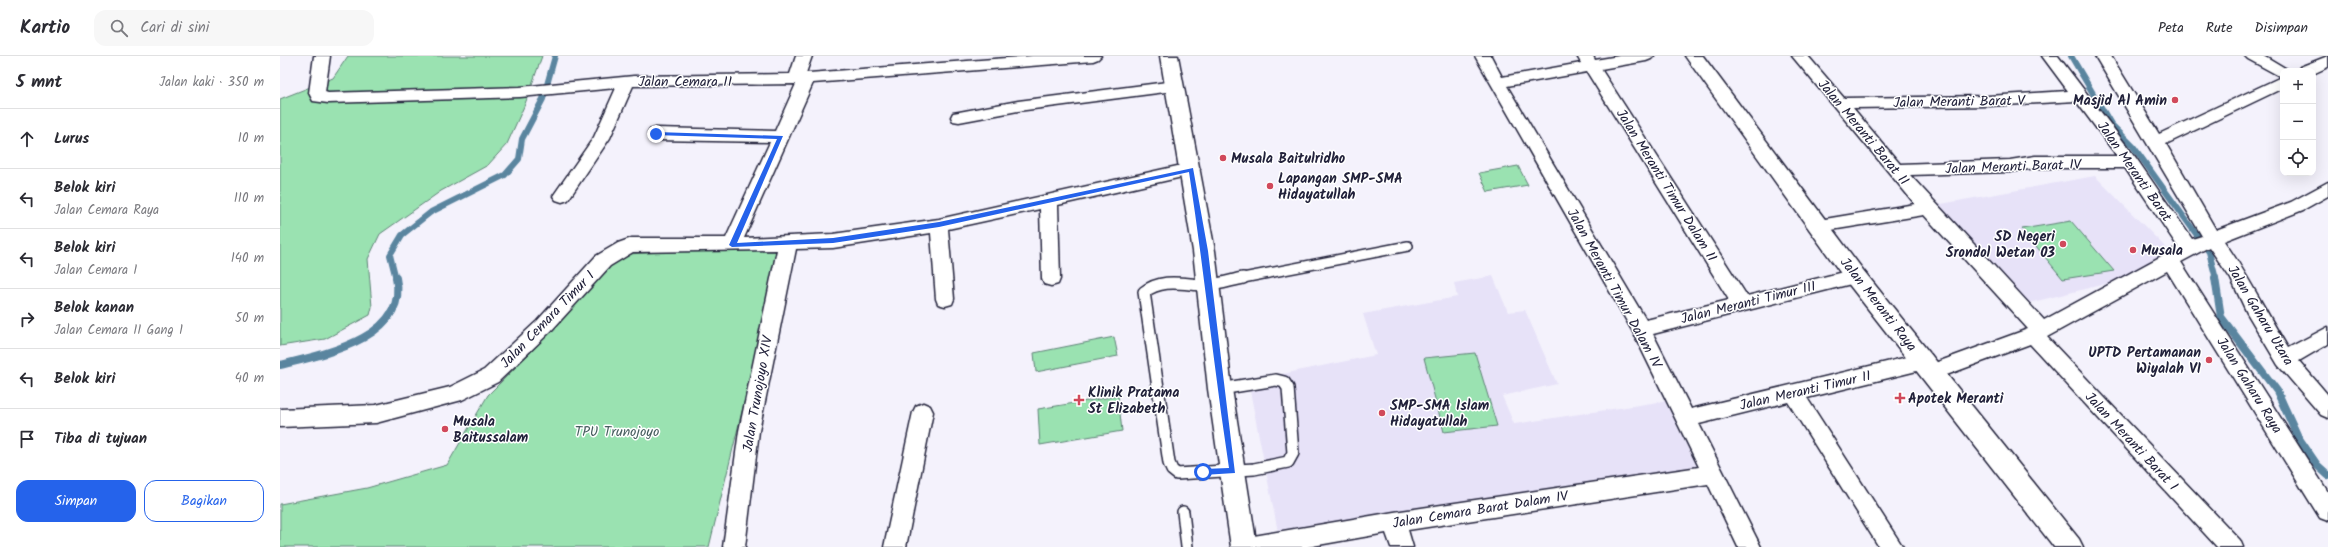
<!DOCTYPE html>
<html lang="id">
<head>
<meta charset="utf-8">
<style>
	:root { --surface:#fff; --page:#f7f7f7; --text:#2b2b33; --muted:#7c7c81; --line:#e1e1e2; --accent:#2563eb }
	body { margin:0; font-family:Kalam,sans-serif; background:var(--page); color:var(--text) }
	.controls { position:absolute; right:12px; top:12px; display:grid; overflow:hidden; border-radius:8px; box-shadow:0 4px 16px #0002 }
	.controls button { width:36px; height:36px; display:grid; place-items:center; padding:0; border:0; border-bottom:1px solid var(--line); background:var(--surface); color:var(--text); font:20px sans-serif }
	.stop { position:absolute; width:12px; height:12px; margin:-9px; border:3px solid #2563eb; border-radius:50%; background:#fff }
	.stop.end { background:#2563eb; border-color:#fff; box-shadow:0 1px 4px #0008 }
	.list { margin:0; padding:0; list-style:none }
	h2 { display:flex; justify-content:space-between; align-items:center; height:52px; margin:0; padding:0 16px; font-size:17px }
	h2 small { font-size:13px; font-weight:400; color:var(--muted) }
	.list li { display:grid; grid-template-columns:26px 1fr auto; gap:12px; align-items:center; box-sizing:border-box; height:60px; padding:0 16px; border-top:1px solid var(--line) }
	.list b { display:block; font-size:15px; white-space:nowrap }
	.list p { margin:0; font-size:13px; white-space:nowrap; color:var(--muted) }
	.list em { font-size:13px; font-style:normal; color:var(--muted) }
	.actions { display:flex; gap:8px; padding:12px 16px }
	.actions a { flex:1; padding:9px 0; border:1px solid var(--accent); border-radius:12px; text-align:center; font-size:14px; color:var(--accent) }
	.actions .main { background:var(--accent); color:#fff }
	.icon { flex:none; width:22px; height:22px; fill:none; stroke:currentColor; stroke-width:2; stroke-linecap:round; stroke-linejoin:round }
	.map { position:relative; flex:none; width:2048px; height:491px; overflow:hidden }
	header { display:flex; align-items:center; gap:24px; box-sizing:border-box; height:56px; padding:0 20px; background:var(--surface); border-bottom:1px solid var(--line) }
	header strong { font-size:19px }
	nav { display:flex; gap:22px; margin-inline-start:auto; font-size:14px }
	.search { width:280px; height:36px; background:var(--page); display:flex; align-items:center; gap:10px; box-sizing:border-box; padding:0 14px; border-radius:12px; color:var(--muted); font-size:15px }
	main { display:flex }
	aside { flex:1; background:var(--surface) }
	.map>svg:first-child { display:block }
	.built { fill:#e7e2f8 }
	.green { fill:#9ae2b1; stroke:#5e8276 }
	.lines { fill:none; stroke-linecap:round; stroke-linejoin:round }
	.stream-far1 { stroke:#5a859f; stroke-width:6 }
	.stream { stroke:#5a859f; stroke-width:8 }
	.lane-far1-casing { stroke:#22223b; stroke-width:12 }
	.lane-casing { stroke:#22223b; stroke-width:14 }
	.street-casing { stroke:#22223b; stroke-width:3 }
	.secondary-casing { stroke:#22223b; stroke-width:3 }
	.lane-far1 { stroke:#fff; stroke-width:9 }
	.lane { stroke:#fff; stroke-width:11 }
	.street { fill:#fff; fill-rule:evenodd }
	.secondary { fill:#fff; fill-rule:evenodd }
	.route { fill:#2563eb }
	.poi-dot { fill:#d1495b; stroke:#fff; stroke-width:1.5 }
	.labels { text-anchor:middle; stroke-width:3; stroke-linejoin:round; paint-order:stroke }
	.street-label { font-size:14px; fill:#22223b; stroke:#fff }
	.poi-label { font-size:14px; font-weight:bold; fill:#22223b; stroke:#fff; text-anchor:start }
	.park-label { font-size:14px; fill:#465c5e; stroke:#fff }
</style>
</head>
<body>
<header>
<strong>Kartio</strong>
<div class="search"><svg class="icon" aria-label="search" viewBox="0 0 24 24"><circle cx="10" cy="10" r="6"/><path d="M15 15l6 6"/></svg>Cari di sini</div>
<nav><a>Peta</a><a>Rute</a><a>Disimpan</a></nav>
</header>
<main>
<aside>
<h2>5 mnt<small>Jalan kaki · 350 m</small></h2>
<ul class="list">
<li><svg class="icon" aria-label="ahead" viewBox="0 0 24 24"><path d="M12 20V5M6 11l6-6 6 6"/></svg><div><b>Lurus</b></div><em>10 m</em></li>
<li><svg class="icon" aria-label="left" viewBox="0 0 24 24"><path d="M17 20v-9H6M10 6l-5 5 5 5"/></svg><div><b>Belok kiri</b><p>Jalan Cemara Raya</p></div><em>110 m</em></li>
<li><svg class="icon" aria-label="left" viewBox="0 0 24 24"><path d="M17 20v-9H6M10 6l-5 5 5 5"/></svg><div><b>Belok kiri</b><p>Jalan Cemara I</p></div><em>140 m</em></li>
<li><svg class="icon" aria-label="right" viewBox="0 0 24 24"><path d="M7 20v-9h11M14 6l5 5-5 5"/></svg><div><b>Belok kanan</b><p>Jalan Cemara II Gang 1</p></div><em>50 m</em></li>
<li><svg class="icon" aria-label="left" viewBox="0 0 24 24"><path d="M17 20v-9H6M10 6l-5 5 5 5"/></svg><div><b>Belok kiri</b></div><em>40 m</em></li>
<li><svg class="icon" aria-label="arrive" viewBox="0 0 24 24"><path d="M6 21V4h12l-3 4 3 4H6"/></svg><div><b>Tiba di tujuan</b></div></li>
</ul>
<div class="actions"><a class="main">Simpan</a><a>Bagikan</a></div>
</aside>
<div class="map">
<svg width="2048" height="491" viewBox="0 0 2048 491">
	<rect width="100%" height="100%" fill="#f4f2fc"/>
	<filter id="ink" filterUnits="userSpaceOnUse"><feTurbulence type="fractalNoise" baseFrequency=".025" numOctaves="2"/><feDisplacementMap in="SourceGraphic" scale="8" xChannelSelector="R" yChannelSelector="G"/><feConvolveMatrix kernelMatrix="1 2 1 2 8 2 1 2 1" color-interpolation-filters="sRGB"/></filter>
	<g filter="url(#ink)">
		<!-- built -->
		<g class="built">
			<polygon points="1815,120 1889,195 1837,225 1745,248 1650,150"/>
			<polygon points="1213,220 1228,256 1245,254 1277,328 1222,340 1234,368 1385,345 1419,415 999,481 968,325 1096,299 1083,258 1177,241 1174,227"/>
		</g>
		<!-- green -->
		<g class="green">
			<polygon points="68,0 262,0 245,48 227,88 208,109 161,135 100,178 88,203 92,251 90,259 45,283 0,290 0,43 53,22"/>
			<polygon points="1238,110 1248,129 1208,136 1199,117"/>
			<polygon points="1791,165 1834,215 1783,223 1742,173"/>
			<polygon points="497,193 490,240 429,491 0,491 0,448 87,432 167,409 208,339 270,277 328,210 348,198 414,194"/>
			<polygon points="834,281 838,300 756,316 754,297"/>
			<polygon points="1195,297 1217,370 1164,376 1144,302"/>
			<polygon points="838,340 842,375 760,389 758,353"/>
		</g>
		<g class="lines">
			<!-- stream-far1 -->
			<g class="stream-far1">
				<polyline points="1791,0 1831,68 1853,90 1929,196 1936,223"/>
				<polyline points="116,223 110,199 122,179 151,156 225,119 239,103 242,83 263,43 275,0"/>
			</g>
			<!-- stream -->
			<g class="stream">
				<polyline points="1935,222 1941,261 1997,335 2018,381 2037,409 2048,419"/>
				<path d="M 0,309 C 41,299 130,282 116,222"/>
			</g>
			<!-- lane-far1 casing -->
			<g class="lane-far1-casing">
				<polyline id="lane-far1" points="958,223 1128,190"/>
			</g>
			<!-- lane casing -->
			<g class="lane-casing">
				<g id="lane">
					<path d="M 940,333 L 996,324 L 1004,326 L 1008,332 L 1013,397 L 1008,406 L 974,413 L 897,418 L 892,414 L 889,407 L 864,236 C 884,221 905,229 927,229 C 939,229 952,224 963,222"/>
					<polyline points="903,456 907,491"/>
				</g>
			</g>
			<!-- street casing -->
			<g class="street-casing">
				<g id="street">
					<polygon points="34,0 50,0 45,36 48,37 240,31 354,20 510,18 516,0 532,0 526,17 529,17 752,0 821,0 818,3 813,5 533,27 464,182 553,178 659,163 911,107 917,109 920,113 917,117 911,119 778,149 780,223 778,228 771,230 764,228 762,223 760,153 668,173 674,243 672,248 665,250 658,248 656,243 651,177 553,192 516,193 479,375 465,491 443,491 459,375 497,194 353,196 330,210 271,275 218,326 182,344 96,367 0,371 0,353 96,349 170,331 204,314 257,265 316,200 338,187 352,182 446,182 490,86 376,84 370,82 368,78 370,74 376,72 495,75 516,28 353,30 330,82 288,144 282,146 276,144 273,140 314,81 336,32 240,41 48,47 33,45 29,37"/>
					<path d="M 1195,0 L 1211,0 L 1222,21 L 1301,7 L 1297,0 L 1313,0 L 1315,4 L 1339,0 L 1374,0 L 1371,3 L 1366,5 L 1321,13 L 1467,240 L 1575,213 L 1582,215 L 1584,220 L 1582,225 L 1575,227 L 1373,278 L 1411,353 L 1644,297 L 1651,299 L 1654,305 L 1652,308 L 1748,273 L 1644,159 L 1539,176 L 1533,175 L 1530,170 L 1533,165 L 1635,148 L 1512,0 L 1528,0 L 1564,42 L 1708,40 L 1788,35 L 1762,0 L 1778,0 L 1856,102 L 1912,183 L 1922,180 L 1815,0 L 1831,0 L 1879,78 L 2001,21 L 1968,3 L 1965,0 L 1985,0 L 2010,15 L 2003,15 L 2003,32 L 1886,88 L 1936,174 L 2011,146 L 2048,126 L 2048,140 L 2023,154 L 1944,185 C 1968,219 1986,256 2008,292 L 2048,271 L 2048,288 L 2019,305 L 2048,339 L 2048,362 L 2041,359 L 1998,309 L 1967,257 L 1951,223 L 1929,191 L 1901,206 L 2048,436 L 2048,465 L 2040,462 L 1887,215 L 1767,281 L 1960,484 L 1963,491 L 1937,491 L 1750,288 L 1653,324 L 1646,322 L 1643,316 L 1645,313 L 1527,342 L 1623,491 L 1599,491 L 1508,346 L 1419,368 L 1481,491 L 1458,491 L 1428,428 L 1128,474 L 1133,491 L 1111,491 L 1106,477 L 1027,491 L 957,491 L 960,484 L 968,481 L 1114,456 L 1419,411 L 1353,276 ZM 1307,16 L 1449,244 L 1366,264 L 1227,30 ZM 1796,45 L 1837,100 L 1755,100 L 1730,104 L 1620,108 L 1573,52 L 1708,50 ZM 1755,112 L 1845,112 L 1898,191 L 1764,264 L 1630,119 L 1730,116 Z"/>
					<polygon points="2048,0 2048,11 2033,18 2033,15 2018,15 2020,11"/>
					<polygon points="895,25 901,26 903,30 901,34 738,55 679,66 673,65 671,61 673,57 679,56 738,45"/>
					<polygon points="643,347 650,350 653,356 626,491 604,491 633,356 636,350"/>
				</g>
			</g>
			<!-- secondary casing -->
			<g class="secondary-casing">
				<g id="secondary">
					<polygon points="880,0 898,0 935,195 952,333 977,491 951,491 928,333 913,195"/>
					<polygon points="1405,0 1423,0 1583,214 1799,483 1803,491 1774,491 1567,226"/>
				</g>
			</g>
			<!-- lane-far1 -->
			<use href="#lane-far1" class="lane-far1"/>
			<!-- lane -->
			<use href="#lane" class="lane"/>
			<!-- street -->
			<use href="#street" class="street"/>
			<!-- secondary -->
			<use href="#secondary" class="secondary"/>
		</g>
	</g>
	<!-- route -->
	<path class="route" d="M 376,76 L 503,80 L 457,187 L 553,182 L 659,166 L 913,112 L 928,195 L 955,417 L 923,419 L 919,416 L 923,413 L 949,412 C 934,313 924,214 909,116 L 659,171 L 553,187 L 452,191 L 449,189 L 497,83 L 374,79 Z"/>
	<!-- markers -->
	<g class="poi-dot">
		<circle cx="1895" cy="44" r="4"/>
		<circle cx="943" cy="102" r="4"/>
		<circle cx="990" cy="130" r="4"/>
		<circle cx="1783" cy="188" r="4"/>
		<circle cx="1853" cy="194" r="4"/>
		<circle cx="1929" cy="304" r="4"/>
		<path d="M1618 336h4v4h4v4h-4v4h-4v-4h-4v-4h4z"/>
		<path d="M797 338h4v4h4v4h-4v4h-4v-4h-4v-4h4z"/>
		<circle cx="1102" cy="357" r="4"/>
		<circle cx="165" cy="373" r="4"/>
	</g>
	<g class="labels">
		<!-- street labels -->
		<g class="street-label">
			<text x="405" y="30">Jalan Cemara II</text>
			<text transform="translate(1679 45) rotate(-1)" y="5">Jalan Meranti Barat V</text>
			<text transform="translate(1584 76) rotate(50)" y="5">Jalan Meranti Barat II</text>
			<text transform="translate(1733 110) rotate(-2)" y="5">Jalan Meranti Barat IV</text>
			<text transform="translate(1855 115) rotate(55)" y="5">Jalan Meranti Barat</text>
			<text transform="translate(1387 129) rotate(58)" y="5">Jalan Meranti Timur Dalam II</text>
			<text transform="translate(1335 232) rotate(61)" y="5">Jalan Meranti Timur Dalam IV</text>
			<text transform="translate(1468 246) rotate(-14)" y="5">Jalan Meranti Timur III</text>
			<text transform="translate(1599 248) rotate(52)" y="5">Jalan Meranti Raya</text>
			<text transform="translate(1981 259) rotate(59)" y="5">Jalan Gaharu Utara</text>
			<text transform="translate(267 263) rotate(-46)" y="5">Jalan Cemara Timur I</text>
			<text transform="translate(1970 329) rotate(58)" y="5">Jalan Gaharu Raya</text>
			<text transform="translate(1525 334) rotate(-13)" y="5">Jalan Meranti Timur II</text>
			<text transform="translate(477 338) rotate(-80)" y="5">Jalan Trunojoyo XIV</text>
			<text transform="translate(1852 385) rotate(47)" y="5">Jalan Meranti Barat I</text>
			<text transform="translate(1200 453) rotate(-9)" y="5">Jalan Cemara Barat Dalam IV</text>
		</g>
		<!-- poi labels -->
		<g class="poi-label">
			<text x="1887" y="49" text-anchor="end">Masjid Al Amin</text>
			<text x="951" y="107">Musala Baitulridho</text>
			<text x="998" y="127">Lapangan SMP-SMA<tspan x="998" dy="16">Hidayatullah</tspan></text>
			<text x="1775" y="185" text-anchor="end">SD Negeri<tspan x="1775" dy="16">Srondol Wetan 03</tspan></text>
			<text x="1861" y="199">Musala</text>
			<text x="1921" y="301" text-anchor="end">UPTD Pertamanan<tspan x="1921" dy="16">Wiyalah VI</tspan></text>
			<text x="808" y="341">Klinik Pratama<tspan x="808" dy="16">St Elizabeth</tspan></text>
			<text x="1628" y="347">Apotek Meranti</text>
			<text x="1110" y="354">SMP-SMA Islam<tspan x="1110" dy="16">Hidayatullah</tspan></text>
			<text x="173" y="370">Musala<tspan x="173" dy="16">Baitussalam</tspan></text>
		</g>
		<!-- park labels -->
		<g class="park-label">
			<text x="337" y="380">TPU Trunojoyo</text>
		</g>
	</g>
</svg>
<div class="controls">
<button>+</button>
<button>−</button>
<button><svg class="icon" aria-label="locate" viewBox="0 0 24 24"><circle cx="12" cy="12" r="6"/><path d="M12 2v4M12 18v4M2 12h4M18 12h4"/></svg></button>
</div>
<div class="stop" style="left:923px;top:416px"></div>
<div class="stop end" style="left:376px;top:78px"></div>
</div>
</main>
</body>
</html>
